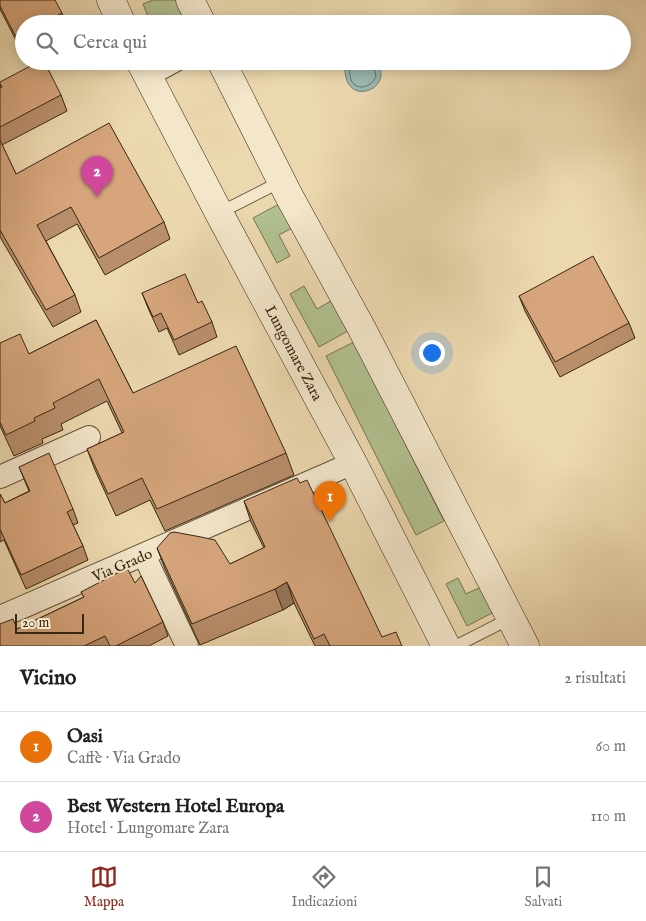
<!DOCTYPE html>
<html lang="it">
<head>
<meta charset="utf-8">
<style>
	:root { --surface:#fff; --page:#f2f2f2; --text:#202124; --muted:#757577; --line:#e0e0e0; --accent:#8f2418 }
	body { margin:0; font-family:"IM FELL English",serif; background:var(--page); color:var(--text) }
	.scale { position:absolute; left:15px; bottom:12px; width:69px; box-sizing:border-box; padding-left:5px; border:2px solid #372813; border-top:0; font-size:14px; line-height:18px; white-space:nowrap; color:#372813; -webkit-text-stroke:4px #f3e6cb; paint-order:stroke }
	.you { position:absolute; left:431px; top:352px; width:18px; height:18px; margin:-12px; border:4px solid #fff; border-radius:50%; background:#1a73e8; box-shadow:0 0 0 8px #1a73e833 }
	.badge { display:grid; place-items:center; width:32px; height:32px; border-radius:50%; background:var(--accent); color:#fff; font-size:16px; font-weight:700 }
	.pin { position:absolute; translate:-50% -41px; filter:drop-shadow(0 1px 2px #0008) }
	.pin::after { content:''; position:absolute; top:26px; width:18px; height:15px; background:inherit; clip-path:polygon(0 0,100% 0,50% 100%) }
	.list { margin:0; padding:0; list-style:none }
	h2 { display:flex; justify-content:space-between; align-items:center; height:65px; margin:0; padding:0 20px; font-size:21px }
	h2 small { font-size:16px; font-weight:400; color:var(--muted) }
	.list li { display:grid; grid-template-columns:32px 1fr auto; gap:15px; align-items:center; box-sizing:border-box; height:70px; padding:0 20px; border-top:1px solid var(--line) }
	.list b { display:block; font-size:19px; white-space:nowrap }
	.list p { margin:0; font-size:16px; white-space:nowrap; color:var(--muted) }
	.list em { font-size:16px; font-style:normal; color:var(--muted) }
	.icon { flex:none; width:28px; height:28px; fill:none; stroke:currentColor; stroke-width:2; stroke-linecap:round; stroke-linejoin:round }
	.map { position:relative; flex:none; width:646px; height:646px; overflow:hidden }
	.search { position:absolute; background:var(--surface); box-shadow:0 2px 12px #0003; left:15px; right:15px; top:15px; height:55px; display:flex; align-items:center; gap:12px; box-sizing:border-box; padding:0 18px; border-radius:28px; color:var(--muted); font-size:19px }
	.sheet { height:205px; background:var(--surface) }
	nav { display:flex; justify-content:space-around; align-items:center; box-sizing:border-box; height:70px; border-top:1px solid var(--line); background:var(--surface); font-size:14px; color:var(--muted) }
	nav a { display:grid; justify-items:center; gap:2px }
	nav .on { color:var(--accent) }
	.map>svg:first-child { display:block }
	.green { fill:#b2c090; stroke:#747452 }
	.water { fill:#9ab9b2; stroke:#727f72 }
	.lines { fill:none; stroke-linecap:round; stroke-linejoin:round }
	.shore { stroke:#687062; stroke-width:1 }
	.lane-casing { stroke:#64543a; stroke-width:13 }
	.street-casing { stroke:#64543a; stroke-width:24 }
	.secondary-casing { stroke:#372813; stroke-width:29 }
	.lane { stroke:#f3e6cb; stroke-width:11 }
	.street { stroke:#f3e6cb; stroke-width:22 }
	.secondary { stroke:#f3e6cb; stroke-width:28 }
	.wall { fill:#b88e6b; stroke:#372813 }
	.shaded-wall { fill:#967457; stroke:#372813 }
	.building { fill:#d6a57c; stroke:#372813 }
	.labels { text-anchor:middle; stroke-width:4; stroke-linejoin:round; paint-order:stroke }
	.street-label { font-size:15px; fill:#372813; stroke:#f3e6cb }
</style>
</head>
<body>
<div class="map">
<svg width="646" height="646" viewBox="0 0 646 646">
	<rect width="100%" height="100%" fill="#ecd8af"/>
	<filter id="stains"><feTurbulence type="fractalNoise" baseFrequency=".004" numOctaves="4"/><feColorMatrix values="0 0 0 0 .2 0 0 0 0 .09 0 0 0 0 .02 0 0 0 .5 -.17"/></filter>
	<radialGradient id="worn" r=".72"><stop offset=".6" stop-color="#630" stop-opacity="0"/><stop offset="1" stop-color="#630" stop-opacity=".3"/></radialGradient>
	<!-- green -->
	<g class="green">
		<polygon points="153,0 178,0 188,24 151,24 143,4"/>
		<polygon points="281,203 294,227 279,235 290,256 277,263 253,218"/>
		<polygon points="304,286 317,309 331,301 348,331 319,347 290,294"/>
		<polygon points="354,342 444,521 416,535 326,356"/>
		<polygon points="458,578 466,594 481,587 494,612 467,626 446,584"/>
	</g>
	<!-- water -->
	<path class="water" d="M 326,61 L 376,61 C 397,88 346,109 345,70 L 333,68 Z"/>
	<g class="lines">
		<!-- shore -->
		<path class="shore" d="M 332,61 L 336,64 L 347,66 C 351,71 349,77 352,82 C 360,92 372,85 376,77 L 373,61"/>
		<!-- lane casing -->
		<g class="lane-casing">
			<g id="lane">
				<polyline points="151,80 186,61"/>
				<polyline points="219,213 282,181"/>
				<polyline points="456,646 511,618"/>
			</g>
		</g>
		<!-- street casing -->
		<g class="street-casing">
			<g id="street">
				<polyline points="0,477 89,437"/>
				<polyline points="144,555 187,646"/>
				<polyline points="0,617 353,463"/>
			</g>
		</g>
		<!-- secondary casing -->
		<g class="secondary-casing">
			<g id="secondary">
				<polyline points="111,0 122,24"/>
				<polyline points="190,0 202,24"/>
				<polyline points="140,61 219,213 353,463 446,646"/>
				<polyline points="221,61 289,196 362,329 525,646"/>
			</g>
		</g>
		<!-- lane -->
		<use href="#lane" class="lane"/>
		<!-- street -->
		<use href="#street" class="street"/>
		<!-- secondary -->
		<use href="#secondary" class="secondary"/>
	</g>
	<!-- wall -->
	<g class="wall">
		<polygon points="0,0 62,13 66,24 24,24 24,46 20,48 0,9"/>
		<polygon points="0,84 61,95 67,111 2,145 16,174 164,222 170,239 105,275 77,224 46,241 75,295 81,312 53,327 0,237 0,88 1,88"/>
		<polygon points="142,293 198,303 212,322 217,337 179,355 167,328 159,332 148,308"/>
		<polygon points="519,296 629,323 635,338 560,377 525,311"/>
		<polygon points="96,320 133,393 286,453 294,475 165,531 150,500 116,516 95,470 87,449 122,433 107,401 61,424 63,430 42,439 43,443 14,456 0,426 0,343 29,354"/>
		<polygon points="19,467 73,509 78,523 73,525 83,546 88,560 26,589 4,540 0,542 0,494 5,503 29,491"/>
		<polygon points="244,501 382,637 402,646 315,646 294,603 283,610 200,645 165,569 157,548 230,564 264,548 251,522"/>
		<polygon points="135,583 163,622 168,636 149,646 0,646 17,629 84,597 81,592"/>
	</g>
	<!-- shaded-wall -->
	<polygon class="shaded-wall" points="287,582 294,603 283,610 275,589"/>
	<!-- building -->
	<g class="building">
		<polygon points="0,0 55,0 62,13 42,24 24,24 24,33 16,37 0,6"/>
		<polygon points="40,61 44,61 61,95 0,127 0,88 2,87 0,84 0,82"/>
		<polygon points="109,123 164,222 99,258 71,207 37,225 75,295 46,310 0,230 0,140 16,174"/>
		<polygon points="593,256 629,323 555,362 519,296"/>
		<polygon points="185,274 198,303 202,301 212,322 174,340 161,313 153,317 142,293"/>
		<polygon points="96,320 133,393 236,346 286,453 157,509 142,478 108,494 87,449 124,432 99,379 53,403 55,408 34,418 35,421 6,435 0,422 0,343 20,334 29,354"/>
		<polygon points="49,453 73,509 67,512 83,546 21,575 0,529 0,494 5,503 30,491 19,467"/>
		<polygon points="297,478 300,483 307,480 382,637 396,632 402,646 330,646 324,634 314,639 287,582 275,589 192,624 157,548 170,533 174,532 201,537 215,540 230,564 265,547 244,501"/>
		<polygon points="127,568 135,583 141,576 163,622 116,646 110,646 105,636 84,646 0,646 0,624 13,619 17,629 84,597 81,592"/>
	</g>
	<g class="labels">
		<!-- street labels -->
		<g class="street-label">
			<text transform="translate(294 353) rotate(62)" y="5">Lungomare Zara</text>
			<text transform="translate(122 565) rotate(-23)" y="5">Via Grado</text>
		</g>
	</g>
	<rect width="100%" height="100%" filter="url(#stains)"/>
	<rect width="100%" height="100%" fill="url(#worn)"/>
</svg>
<div class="scale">20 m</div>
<div class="you"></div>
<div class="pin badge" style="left:330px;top:522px;background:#e8710a">1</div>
<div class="pin badge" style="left:97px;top:197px;background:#d1479c">2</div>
<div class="search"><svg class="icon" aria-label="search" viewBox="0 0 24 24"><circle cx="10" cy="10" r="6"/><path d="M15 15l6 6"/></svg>Cerca qui</div>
</div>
<section class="sheet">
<h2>Vicino<small>2 risultati</small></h2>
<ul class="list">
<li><span class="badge" style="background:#e8710a">1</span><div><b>Oasi</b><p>Caffè · Via Grado</p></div><em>60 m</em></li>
<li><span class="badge" style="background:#d1479c">2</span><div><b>Best Western Hotel Europa</b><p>Hotel · Lungomare Zara</p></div><em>110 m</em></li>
</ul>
</section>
<nav>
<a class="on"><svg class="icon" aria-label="map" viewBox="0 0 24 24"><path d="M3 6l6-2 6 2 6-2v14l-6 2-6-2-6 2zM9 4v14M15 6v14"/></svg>Mappa</a>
<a><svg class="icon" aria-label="directions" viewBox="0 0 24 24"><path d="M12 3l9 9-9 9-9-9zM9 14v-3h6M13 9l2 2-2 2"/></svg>Indicazioni</a>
<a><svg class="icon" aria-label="saved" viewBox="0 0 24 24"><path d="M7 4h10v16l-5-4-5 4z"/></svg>Salvati</a>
</nav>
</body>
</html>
